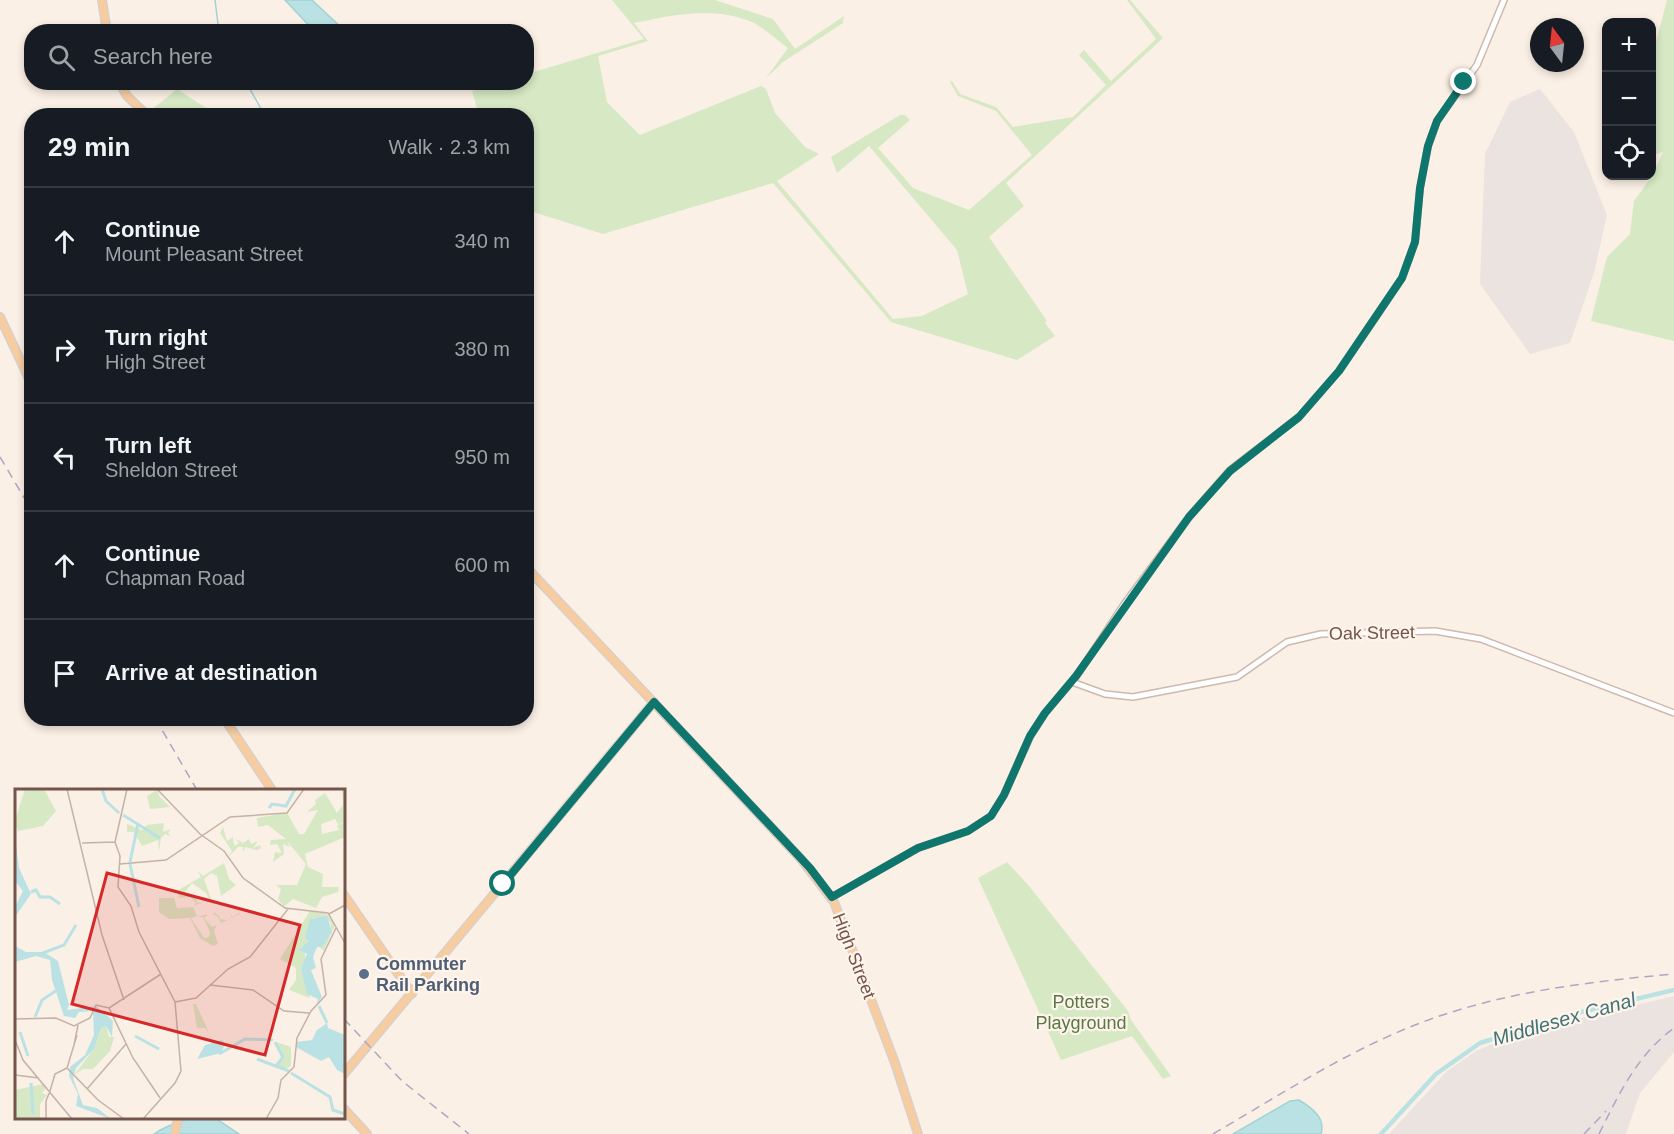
<!DOCTYPE html>
<html lang="en">
<head>
<meta charset="utf-8">
<style>
	:root { --surface:#171b24; --page:#242831; --text:#f1f3f6; --muted:#9ea1a6; --line:#363941 }
	body { margin:0; font-family:Arial,sans-serif; background:var(--page); color:var(--text) }
	.controls { position:absolute; right:18px; top:18px; display:grid; overflow:hidden; border-radius:12px; box-shadow:0 3px 9px #0003 }
	.controls button { width:54px; height:54px; display:grid; place-items:center; padding:0; border:0; border-bottom:2px solid var(--line); background:var(--surface); color:var(--text); font:30px sans-serif }
	.compass { position:absolute; left:1530px; top:18px; width:54px; height:54px; border-radius:50%; background:var(--surface); box-shadow:0 3px 9px #0003; rotate:345deg }
	.stop { position:absolute; width:18px; height:18px; margin:-14px; border:4px solid #0f766e; border-radius:50%; background:#fff }
	.stop.end { background:#0f766e; border-color:#fff; box-shadow:0 2px 6px #0008 }
	.list { margin:0; padding:0; list-style:none }
	h2 { display:flex; justify-content:space-between; align-items:center; height:78px; margin:0; padding:0 24px; font-size:26px }
	h2 small { font-size:20px; font-weight:400; color:var(--muted) }
	.list li { display:grid; grid-template-columns:39px 1fr auto; gap:18px; align-items:center; box-sizing:border-box; height:108px; padding:0 24px; border-top:2px solid var(--line) }
	.list b { display:block; font-size:22px; white-space:nowrap }
	.list p { margin:0; font-size:20px; white-space:nowrap; color:var(--muted) }
	.list em { font-size:20px; font-style:normal; color:var(--muted) }
	.icon { flex:none; width:33px; height:33px; fill:none; stroke:currentColor; stroke-width:2; stroke-linecap:round; stroke-linejoin:round }
	.map { position:relative; flex:none; width:1674px; height:1134px; overflow:hidden }
	.search { position:absolute; background:var(--surface); box-shadow:0 3px 9px #0003; left:24px; top:24px; width:510px; height:66px; display:flex; align-items:center; gap:15px; box-sizing:border-box; padding:0 21px; border-radius:24px; color:var(--muted); font-size:22px }
	.panel { position:absolute; background:var(--surface); box-shadow:0 3px 9px #0003; left:24px; top:108px; width:510px; height:618px; border-radius:24px }
	.map>svg:first-child { display:block }
	.industrial { fill:#ebe3df }
	.green { fill:#d6e8c4 }
	.water { fill:#bae2e4; stroke:#a1d3d5; stroke-width:1.5 }
	.lines { fill:none; stroke-linecap:round; stroke-linejoin:round }
	.stream { stroke:#a1d3d5; stroke-width:1.5 }
	.canal { stroke:#bae2e4; stroke-width:4.5 }
	.minor-casing { stroke:#ceb9af; stroke-width:8 }
	.major-casing { stroke:#d8cfcd; stroke-width:10 }
	.minor { stroke:#fff; stroke-width:5 }
	.major { stroke:#f7cda0; stroke-width:7 }
	.rail { stroke:#b2a4c4; stroke-width:1.5; stroke-dasharray:9 6; stroke-linecap:butt }
	.route { stroke:#0f766e; stroke-width:8 }
	.service-dot { fill:#5c6f8a; stroke:#fef4eb; stroke-width:2 }
	.labels { text-anchor:middle; stroke-width:4.5; stroke-linejoin:round; paint-order:stroke }
	.street-label { font-size:18px; fill:#73554b; stroke:#fef4eb }
	.service-label { font-size:18px; font-weight:bold; fill:#4e5e75; stroke:#fef4eb; text-anchor:start }
	.park-label { font-size:18px; fill:#597843; stroke:#fef4eb }
	.water-label { font-size:20px; font-style:italic; fill:#407478; stroke:#fef4eb }
	.inset-river { fill:none; stroke:#bae2e4; stroke-width:3 }
	.inset-road { fill:none; stroke:#c5b2a7; stroke-width:1.5 }
	.view { fill:#d62828; fill-opacity:0.15; stroke:#d62828; stroke-width:3 }
	.inset-edge { fill:none; stroke:#73554b; stroke-width:3 }
</style>
</head>
<body>
<div class="map">
<svg width="1674" height="1134" viewBox="0 0 1674 1134">
	<rect width="100%" height="100%" fill="#fbf0e5"/>
	<!-- industrial -->
	<g class="industrial">
		<polygon points="1540,89 1574,132 1607,215 1594,273 1570,343 1530,354 1480,284 1485,154 1510,102"/>
		<polygon points="1674,996 1674,1052 1640,1093 1626,1134 1389,1134 1446,1072 1476,1051 1518,1033"/>
	</g>
	<!-- green -->
	<g class="green">
		<path d="M 612,0 L 715,0 L 773,19 L 795,49 L 844,16 L 843,23 L 783,62 L 766,78 L 788,48 C 777,40 765,29 754,23 C 715,5 673,15 634,23 L 648,41 L 598,56 L 607,102 L 640,135 L 761,86 L 766,89 L 775,113 L 805,147 L 819,154 L 777,181 L 893,319 L 922,316 L 968,294 L 957,250 L 869,146 L 837,173 L 831,157 L 900,115 L 905,115 L 910,120 L 878,148 L 913,188 L 969,210 L 1032,155 L 996,111 L 958,96 L 950,82 L 952,81 L 960,94 L 996,107 L 1013,127 L 1073,117 L 1106,85 L 1079,55 L 1084,50 L 1111,81 L 1156,39 L 1127,0 L 1130,0 L 1163,38 L 1006,183 L 1024,206 L 989,237 L 1047,321 L 1045,323 L 1055,336 L 1017,360 L 891,322 L 773,183 L 603,234 L 527,210 L 526,116 L 479,115 L 472,91 L 499,83 L 526,82 L 527,74 L 644,39 Z"/>
		<polygon points="1667,0 1674,0 1674,341 1591,321 1607,257 1630,234 1634,201 1652,176 1663,152 1652,155 1652,57"/>
		<polygon points="177,89 206,108 197,115 154,115 149,112"/>
		<polygon points="1007,862 1029,886 1128,1011 1131,1020 1171,1076 1163,1079 1132,1036 1061,1060 978,878"/>
	</g>
	<!-- water -->
	<g class="water">
		<polygon points="285,0 312,0 345,31 314,31"/>
		<path d="M 1299,1100 C 1312,1108 1326,1118 1321,1134 L 1233,1134 L 1290,1101 Z"/>
		<path d="M 189,1118 L 215,1118 L 239,1134 L 154,1134 C 165,1126 177,1123 189,1118 Z"/>
	</g>
	<g class="lines">
		<!-- stream -->
		<g class="stream">
			<polyline points="215,0 219,32"/>
			<polyline points="246,82 265,116"/>
		</g>
		<!-- canal -->
		<polyline class="canal" points="1381,1134 1436,1074 1480,1043 1581,1012 1674,990"/>
		<!-- minor casing -->
		<g class="minor-casing">
			<g id="minor">
				<polyline points="1072,682 1105,694 1133,697 1237,677 1287,642 1321,634 1435,631 1481,639 1674,713"/>
				<polyline points="832,897 918,848 968,831 991,816 1004,795 1030,737 1045,713 1076,677 1125,603 1189,517 1230,470 1299,417 1339,371 1402,278 1415,242 1420,188 1428,146 1437,121 1477,65 1504,0"/>
			</g>
		</g>
		<!-- major casing -->
		<g class="major-casing">
			<g id="major">
				<polyline points="102,0 107,32"/>
				<polyline points="119,82 127,96 148,116"/>
				<polyline points="0,317 32,385"/>
				<polyline points="526,567 801,859 834,902 895,1063 918,1134"/>
				<polyline points="224,718 272,790"/>
				<polyline points="344,895 412,994"/>
				<polyline points="344,1074 654,702"/>
				<polyline points="344,1109 367,1134"/>
				<polyline points="175,1134 178,1118"/>
			</g>
		</g>
		<!-- minor -->
		<use href="#minor" class="minor"/>
		<!-- major -->
		<use href="#major" class="major"/>
		<!-- rail -->
		<g class="rail">
			<polyline points="0,457 32,511"/>
			<polyline points="155,718 197,790"/>
			<polyline points="344,1019 402,1081 469,1134"/>
			<path d="M 1213,1134 C 1278,1096 1341,1055 1410,1027 C 1494,993 1584,982 1674,974"/>
			<polyline points="1584,1134 1606,1111"/>
			<path d="M 1599,1134 C 1619,1094 1637,1055 1674,1028"/>
		</g>
	</g>
	<g class="lines">
		<!-- route -->
		<polyline class="route" points="503,884 654,702 810,868 832,897 918,848 968,831 991,816 1004,795 1030,736 1045,713 1076,676 1189,517 1230,471 1299,417 1339,371 1402,278 1415,242 1420,188 1428,146 1437,121 1464,82"/>
	</g>
	<!-- markers -->
	<circle class="service-dot" cx="364" cy="974" r="6"/>
	<g class="labels">
		<!-- street labels -->
		<g class="street-label">
			<text transform="translate(1372 633) rotate(-1)" y="6">Oak Street</text>
			<text transform="translate(854 956) rotate(69)" y="6">High Street</text>
		</g>
		<!-- service labels -->
		<g class="service-label">
			<text x="376" y="970">Commuter<tspan x="376" dy="21">Rail Parking</tspan></text>
		</g>
		<!-- park labels -->
		<g class="park-label">
			<text x="1081" y="1008">Potters<tspan x="1081" dy="21">Playground</tspan></text>
		</g>
		<!-- water labels -->
		<g class="water-label">
			<text transform="translate(1564 1019) rotate(-16)" y="7">Middlesex Canal</text>
		</g>
	</g>
	<!-- overview -->
	<g transform="translate(15 789)">
		<rect width="330" height="330" fill="#fbf0e5"/>
		<path d="M 10,0 L 29,0 L 41,22 L 28,37 L 3,42 L 0,32 ZM 330,0 L 330,48 L 290,65 L 293,78 L 308,85 L 307,98 L 324,98 L 323,103 L 307,108 L 301,119 L 278,110 L 269,118 L 263,110 L 266,100 L 261,96 L 282,96 L 291,75 L 272,52 L 275,58 L 268,55 L 269,65 L 258,73 L 260,63 L 267,64 L 262,55 L 255,56 L 256,51 L 271,50 L 253,36 L 243,38 L 242,29 L 272,24 L 284,45 L 289,45 L 303,21 L 292,23 L 301,15 L 300,11 L 310,4 L 322,24 L 328,16 L 327,1 ZM 320,30 L 323,35 L 329,34 L 322,36 L 324,41 L 307,45 L 306,35 ZM 142,1 L 144,7 L 155,18 L 135,20 L 132,7 ZM 149,34 L 148,43 L 156,40 L 153,44 L 156,47 L 150,45 L 146,49 L 144,63 L 143,51 L 127,57 L 119,43 L 112,43 L 112,35 L 127,41 L 132,36 ZM 208,38 L 212,52 L 218,48 L 219,57 L 224,54 L 221,50 L 228,54 L 234,50 L 236,55 L 243,52 L 238,59 L 245,56 L 246,59 L 242,61 L 230,58 L 228,63 L 228,58 L 223,58 L 213,68 L 217,62 L 205,44 ZM 209,74 L 214,90 L 221,96 L 206,107 L 202,87 L 196,84 L 189,90 L 196,110 L 201,109 L 190,112 L 194,110 L 191,104 L 177,94 L 170,103 L 181,110 L 182,114 L 189,113 L 178,117 L 181,114 L 175,108 L 159,109 L 162,119 L 178,118 L 182,127 L 176,129 L 189,149 L 194,148 L 195,143 L 188,128 L 183,128 L 193,125 L 189,129 L 197,138 L 206,134 L 203,128 L 199,125 L 199,123 L 204,127 L 205,130 L 212,131 L 217,128 L 215,124 L 218,128 L 224,124 L 220,116 L 225,125 L 202,136 L 199,142 L 203,155 L 198,157 L 185,149 L 175,129 L 154,130 L 144,123 L 144,109 L 165,109 L 162,102 L 186,88 L 182,82 L 188,87 ZM 295,122 L 312,125 L 320,136 L 309,162 L 305,159 L 317,143 L 315,132 L 297,129 L 294,152 L 289,159 L 291,171 L 286,180 L 295,209 L 274,201 L 281,191 L 281,179 L 265,170 ZM 178,215 L 181,215 L 194,244 L 190,239 L 182,239 ZM 91,237 L 94,248 L 99,248 L 95,262 L 78,280 L 68,280 L 59,286 L 79,260 L 86,239 ZM 261,253 L 276,258 L 276,277 L 270,280 L 261,277 L 267,271 ZM 29,295 L 32,298 L 27,304 L 32,306 L 25,315 L 25,330 L 0,330 L 0,301 Z" fill="#d6e8c4" fill-rule="evenodd"/>
		<path d="M 0,47 L 4,79 L 16,105 L 0,128 L 0,118 L 8,102 L 0,92 ZM 312,127 L 317,143 L 307,158 L 302,158 L 298,168 L 301,179 L 296,181 L 307,208 L 302,215 L 303,210 L 292,205 L 286,180 L 292,165 L 284,161 L 294,152 L 290,149 L 295,130 ZM 0,157 L 11,163 L 29,163 L 43,172 L 54,216 L 52,221 L 81,217 L 98,232 L 97,248 L 91,237 L 86,239 L 79,260 L 61,279 L 58,289 L 68,316 L 82,319 L 96,330 L 61,317 L 63,305 L 54,287 L 55,278 L 70,266 L 79,246 L 78,222 L 64,223 L 60,229 L 49,227 L 37,191 L 35,171 L 21,167 L 0,173 ZM 312,234 L 313,239 L 330,246 L 330,285 L 322,281 L 314,268 L 306,272 L 281,258 L 282,253 L 297,251 L 302,241 ZM 207,251 L 210,255 L 206,264 L 182,270 L 190,256 Z" fill="#bae2e4"/>
		<path class="inset-river" d="M 87,0 L 91,12 L 104,24M 254,19 L 257,15 L 271,17 L 280,0M 108,26 L 145,49M 115,73 L 123,35M 115,75 L 124,118M 16,103 L 21,101 L 25,108 L 35,108 L 45,115M 28,164 L 49,156 L 61,136M 304,217 L 312,234M 20,228 L 27,211 L 42,201M 5,243 L 13,267M 120,247 L 144,260M 260,253 L 268,268 L 261,277M 204,265 L 230,250 L 258,251M 242,270 L 274,282M 276,284 L 315,308 L 318,321 L 330,325M 16,294 L 18,325"/>
		<path class="inset-road" d="M 52,0 L 87,146 L 109,211M 112,0 L 100,53 L 105,67 L 103,98 L 116,117 L 124,143 L 160,213 L 166,282 L 160,294 L 128,330M 142,0 L 185,45 L 209,62 L 228,89 L 270,119 L 313,124 L 330,154M 67,54 L 100,53M 105,75 L 151,71 L 215,28 L 272,24 L 289,0M 314,125 L 330,116M 195,196 L 238,201 L 269,222 L 294,224M 160,213 L 181,209 L 213,180 L 235,168 L 273,120M 94,219 L 146,185M 0,230 L 41,229 L 59,237 L 75,229 L 81,216 L 94,219 L 118,269 L 145,309M 0,251 L 8,271 L 57,330M 59,256 L 63,236M 52,279 L 83,311 L 109,330M 52,279 L 62,246M 0,286 L 24,289M 72,300 L 111,255M 35,302 L 40,285 L 52,279M 31,330 L 31,312 L 35,302M 251,330 L 263,309 L 266,291 L 279,278 L 282,249 L 296,222 L 311,206 L 306,170 L 321,139"/>
		<path class="view" d="M 92,84 L 285,136 L 250,266 L 57,215 Z"/>
		<rect width="330" height="330" class="inset-edge"/>
	</g>
</svg>
<div class="controls">
<button>+</button>
<button>−</button>
<button><svg class="icon" aria-label="locate" viewBox="0 0 24 24"><circle cx="12" cy="12" r="6"/><path d="M12 2v4M12 18v4M2 12h4M18 12h4"/></svg></button>
</div>
<svg class="compass" viewBox="-18 -18 36 36"><path d="M0-13l5 13h-10z" fill="#e53935"/><path d="M0 13l5-13h-10z" fill="#9ea1a6"/></svg>
<div class="stop" style="left:503px;top:884px"></div>
<div class="stop end" style="left:1464px;top:82px"></div>
<div class="search"><svg class="icon" aria-label="search" viewBox="0 0 24 24"><circle cx="10" cy="10" r="6"/><path d="M15 15l6 6"/></svg>Search here</div>
<section class="panel">
<h2>29 min<small>Walk · 2.3 km</small></h2>
<ul class="list">
<li><svg class="icon" aria-label="ahead" viewBox="0 0 24 24"><path d="M12 20V5M6 11l6-6 6 6"/></svg><div><b>Continue</b><p>Mount Pleasant Street</p></div><em>340 m</em></li>
<li><svg class="icon" aria-label="right" viewBox="0 0 24 24"><path d="M7 20v-9h11M14 6l5 5-5 5"/></svg><div><b>Turn right</b><p>High Street</p></div><em>380 m</em></li>
<li><svg class="icon" aria-label="left" viewBox="0 0 24 24"><path d="M17 20v-9H6M10 6l-5 5 5 5"/></svg><div><b>Turn left</b><p>Sheldon Street</p></div><em>950 m</em></li>
<li><svg class="icon" aria-label="ahead" viewBox="0 0 24 24"><path d="M12 20V5M6 11l6-6 6 6"/></svg><div><b>Continue</b><p>Chapman Road</p></div><em>600 m</em></li>
<li><svg class="icon" aria-label="arrive" viewBox="0 0 24 24"><path d="M6 21V4h12l-3 4 3 4H6"/></svg><div><b>Arrive at destination</b></div></li>
</ul>
</section>
</div>
</body>
</html>
